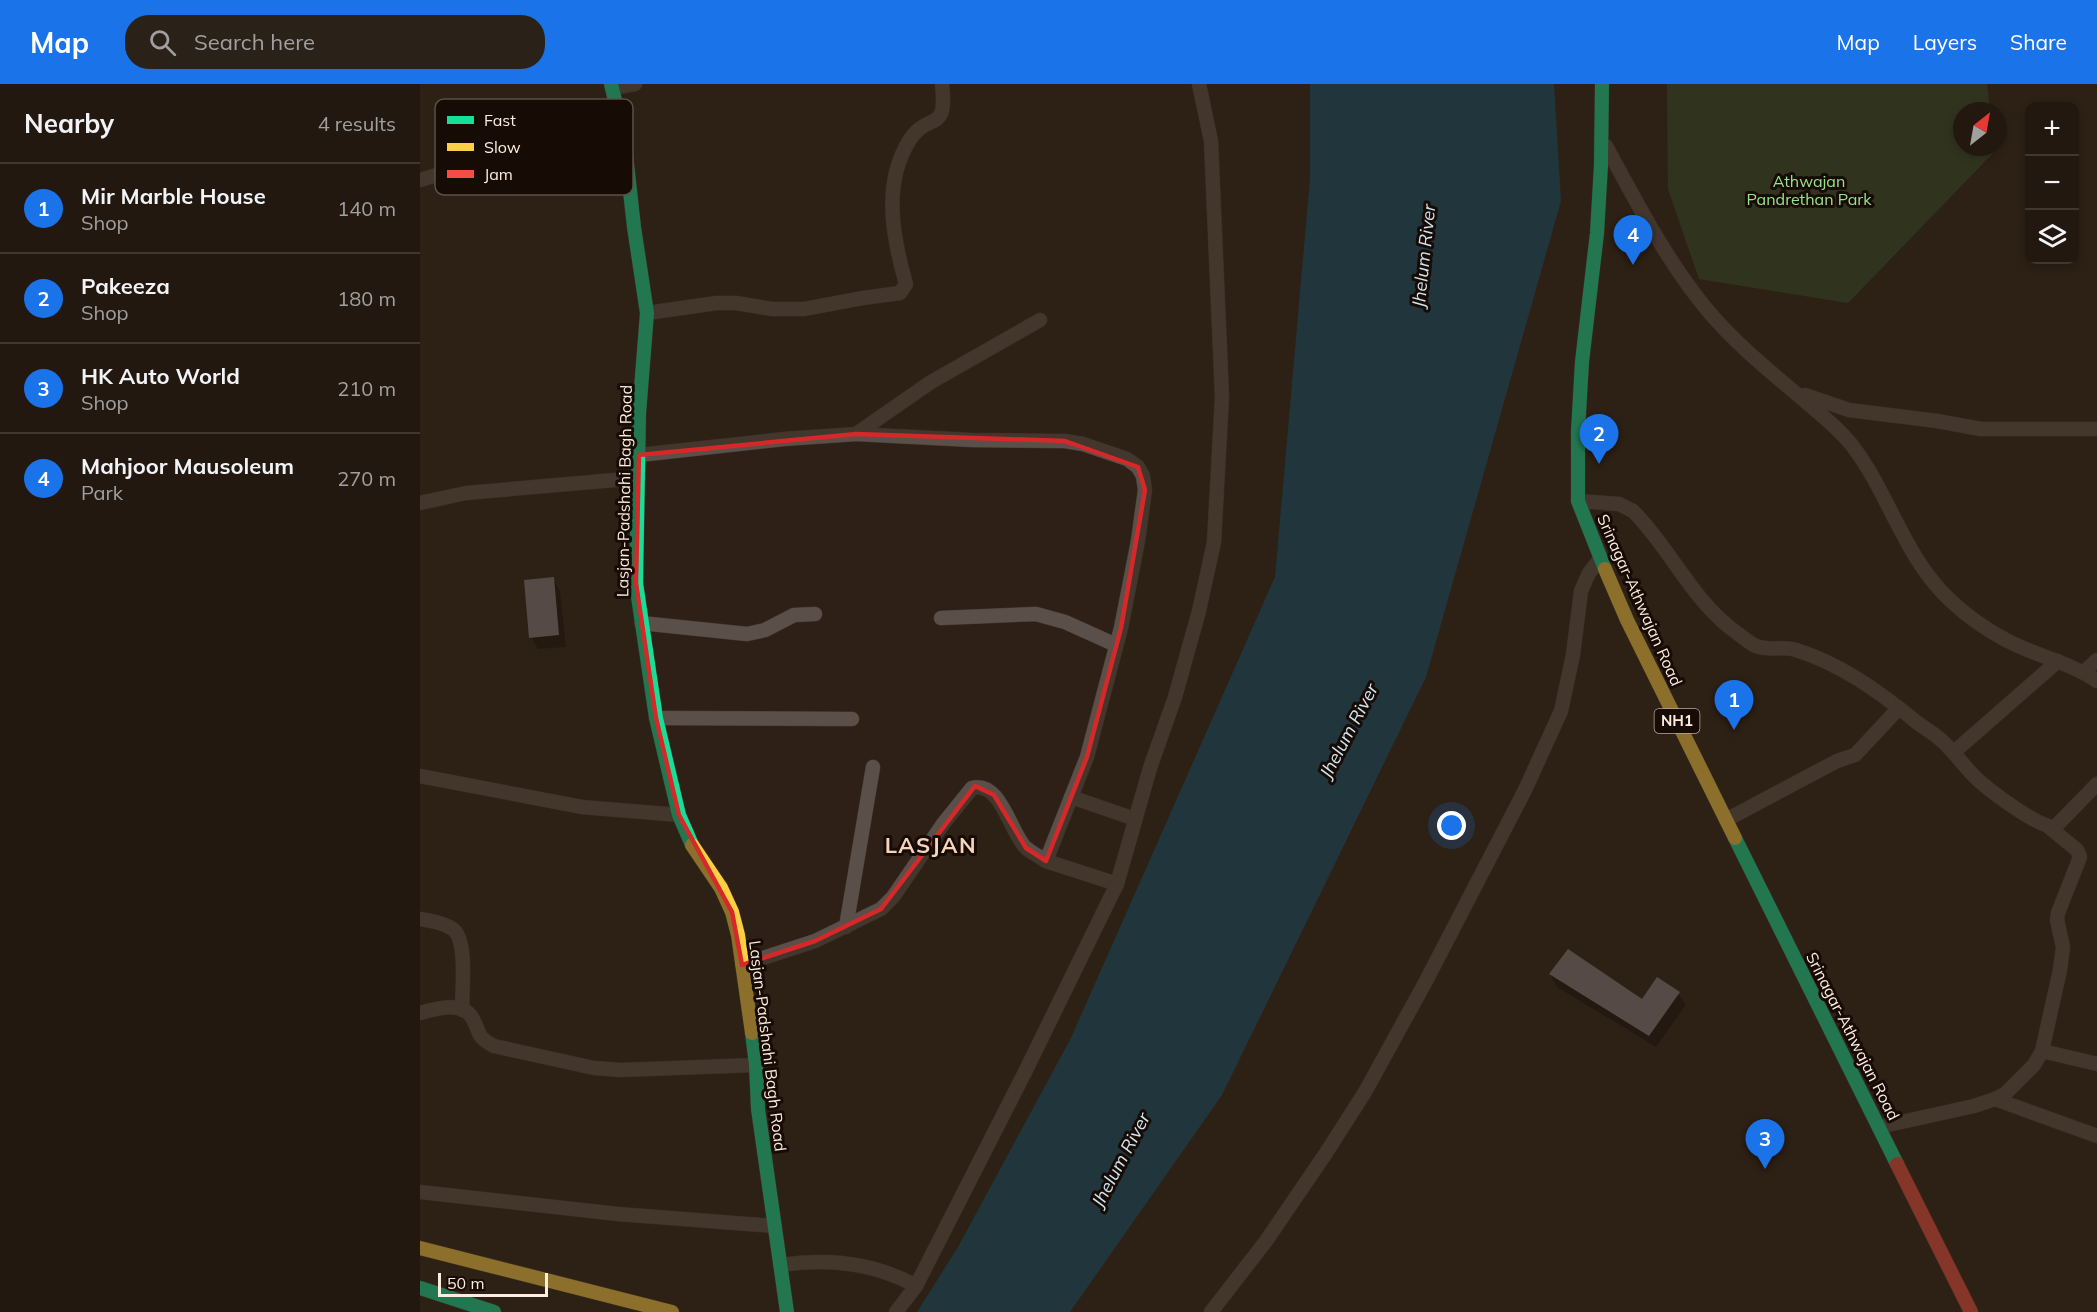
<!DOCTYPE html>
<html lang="en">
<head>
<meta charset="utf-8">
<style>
	:root { --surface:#221810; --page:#2a2119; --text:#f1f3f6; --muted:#a2a09f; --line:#3f3730; --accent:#1a73e8 }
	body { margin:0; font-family:Mulish,sans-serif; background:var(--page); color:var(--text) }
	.controls { position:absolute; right:18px; top:18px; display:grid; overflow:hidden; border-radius:12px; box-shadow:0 3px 9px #0003 }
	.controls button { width:54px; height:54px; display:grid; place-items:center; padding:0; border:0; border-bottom:2px solid var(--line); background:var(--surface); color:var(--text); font:30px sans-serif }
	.compass { position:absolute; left:1533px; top:18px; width:54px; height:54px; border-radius:50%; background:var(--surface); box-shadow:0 3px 9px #0003; rotate:31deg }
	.scale { position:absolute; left:18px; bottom:15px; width:110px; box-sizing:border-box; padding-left:6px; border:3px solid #feece0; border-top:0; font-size:16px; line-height:21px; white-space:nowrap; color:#feece0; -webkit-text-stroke:4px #170c05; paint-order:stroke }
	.you { position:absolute; left:1032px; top:742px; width:21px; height:21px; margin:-15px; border:4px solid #fff; border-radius:50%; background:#1a73e8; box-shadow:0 0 0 9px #1a73e833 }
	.badge { display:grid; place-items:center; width:39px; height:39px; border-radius:50%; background:var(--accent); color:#fff; font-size:20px; font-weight:700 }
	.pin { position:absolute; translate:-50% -50px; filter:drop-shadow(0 2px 3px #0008) }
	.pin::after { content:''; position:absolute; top:32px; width:21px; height:18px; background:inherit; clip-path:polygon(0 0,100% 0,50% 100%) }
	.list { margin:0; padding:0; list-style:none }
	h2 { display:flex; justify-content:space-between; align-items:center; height:78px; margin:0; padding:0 24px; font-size:26px }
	h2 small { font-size:20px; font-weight:400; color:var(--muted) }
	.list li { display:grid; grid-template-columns:39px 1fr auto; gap:18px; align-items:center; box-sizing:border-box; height:90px; padding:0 24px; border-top:2px solid var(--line) }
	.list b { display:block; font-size:22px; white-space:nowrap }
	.list p { margin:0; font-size:20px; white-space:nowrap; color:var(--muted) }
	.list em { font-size:20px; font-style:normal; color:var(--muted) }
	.icon { flex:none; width:33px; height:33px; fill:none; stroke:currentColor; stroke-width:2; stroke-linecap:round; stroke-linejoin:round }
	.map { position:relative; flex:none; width:1677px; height:1228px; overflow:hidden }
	header { display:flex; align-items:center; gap:36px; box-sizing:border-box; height:84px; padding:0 30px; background:var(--accent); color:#fff }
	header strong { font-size:28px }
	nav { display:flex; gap:33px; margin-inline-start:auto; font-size:21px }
	.search { width:420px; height:54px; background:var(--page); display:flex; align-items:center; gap:15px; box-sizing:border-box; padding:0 21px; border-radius:24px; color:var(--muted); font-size:22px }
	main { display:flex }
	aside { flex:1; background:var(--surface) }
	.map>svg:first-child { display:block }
	.green { fill:#344d2c }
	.water { fill:#134e6e }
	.shadow { fill:#0007 }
	.building { fill:#857c7e }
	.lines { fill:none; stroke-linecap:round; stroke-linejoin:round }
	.street-casing { stroke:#483d35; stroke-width:15 }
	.fast-casing { stroke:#483d35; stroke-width:15 }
	.slow-casing { stroke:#483d35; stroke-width:15 }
	.jam-casing { stroke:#483d35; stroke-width:15 }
	.street { stroke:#5b5049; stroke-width:14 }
	.fast { stroke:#16e098; stroke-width:14 }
	.slow { stroke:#ffcf43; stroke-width:14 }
	.jam { stroke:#f24e42; stroke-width:14 }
	.marked { fill:none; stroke:#d62828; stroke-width:4.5; stroke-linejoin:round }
	.labels { text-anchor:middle; stroke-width:6; stroke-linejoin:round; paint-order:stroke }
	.shield { fill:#170c05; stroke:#b9a99e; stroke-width:1.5 }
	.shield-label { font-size:15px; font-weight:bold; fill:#feece0 }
	.park-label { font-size:16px; fill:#99e38c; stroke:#170c05 }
	.street-label { font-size:16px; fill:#feece0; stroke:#170c05 }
	.water-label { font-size:18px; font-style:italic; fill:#d2e6f3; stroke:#170c05 }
	.district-label { font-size:22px; font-weight:bold; letter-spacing:1.5px; fill:#f6d4bc; stroke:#170c05 }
	.key { fill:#170c05; stroke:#5c4f47; stroke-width:1.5 }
	.key-label { font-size:16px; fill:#feece0 }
</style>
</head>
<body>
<header>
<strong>Map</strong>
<div class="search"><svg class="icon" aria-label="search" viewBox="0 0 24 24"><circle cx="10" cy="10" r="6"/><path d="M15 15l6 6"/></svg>Search here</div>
<nav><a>Map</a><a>Layers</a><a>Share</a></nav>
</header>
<main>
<aside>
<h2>Nearby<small>4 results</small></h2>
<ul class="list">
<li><span class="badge">1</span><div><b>Mir Marble House</b><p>Shop</p></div><em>140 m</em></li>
<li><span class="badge">2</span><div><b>Pakeeza</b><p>Shop</p></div><em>180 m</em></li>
<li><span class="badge">3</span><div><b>HK Auto World</b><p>Shop</p></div><em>210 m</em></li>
<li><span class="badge">4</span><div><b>Mahjoor Mausoleum</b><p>Park</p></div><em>270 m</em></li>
</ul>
</aside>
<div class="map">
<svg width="1677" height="1228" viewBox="0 0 1677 1228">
	<rect width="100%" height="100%" fill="#2e2016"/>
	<!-- green -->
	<polygon class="green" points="1247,0 1567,0 1570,27 1542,27 1542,63 1574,63 1575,67 1428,219 1279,195 1248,105"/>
	<!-- water -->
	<polygon class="water" points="890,0 1134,0 1141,117 1006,593 802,1011 650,1228 497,1228 538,1163 651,954 855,493 890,95"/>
	<!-- shadow -->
	<g class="shadow">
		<polygon points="133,495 140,507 146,563 118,565 111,553"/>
		<polygon points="1130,890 1222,917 1258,909 1266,921 1236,963 1137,903"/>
	</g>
	<!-- building -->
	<g class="building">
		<polygon points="134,493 139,551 109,554 104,496"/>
		<polygon points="1148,865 1222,915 1237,893 1260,908 1229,952 1129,890"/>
	</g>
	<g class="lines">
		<!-- street casing -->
		<g class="street-casing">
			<g id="street">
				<polyline points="192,4 215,0"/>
				<path d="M 1186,62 C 1217,119 1247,178 1289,228 C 1317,261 1352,289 1385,317 C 1402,332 1421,346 1434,364 C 1470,412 1485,475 1531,517 C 1547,532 1567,546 1586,556 C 1616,572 1649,578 1677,597"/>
				<polyline points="0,96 100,66 201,39"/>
				<path d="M 227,229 L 297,219 L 316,219 L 352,225 L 384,225 L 443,214 L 480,209 L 486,200 C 473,154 462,101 489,57 C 508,26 528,52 522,0"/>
				<polyline points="1385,311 1429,326 1517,337 1561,345 1677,345"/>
				<polyline points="219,371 364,355 436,350 511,298 620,236"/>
				<path d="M 1158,417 L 1199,420 L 1213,427 C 1251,465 1272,517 1317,549 C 1323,553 1329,559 1336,562 C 1348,567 1363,562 1376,566 C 1421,580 1458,607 1494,636 C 1502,643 1512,648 1520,655 C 1533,666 1542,680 1554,692 C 1567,705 1617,743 1635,743 L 1677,700"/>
				<polyline points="0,419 46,409 218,394"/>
				<polyline points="521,534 616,530 645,538 696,561"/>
				<polyline points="221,539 327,550 345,546 374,531 395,530"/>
				<polyline points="1664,588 1677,576"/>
				<polyline points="236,634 432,635"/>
				<polyline points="1534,668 1638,577"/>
				<polyline points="0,692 162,723 259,731"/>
				<polyline points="651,713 715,735"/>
				<polyline points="1306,736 1417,677 1435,671 1479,624"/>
				<polyline points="626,777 697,800"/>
				<path d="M 0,835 C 11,837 27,839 35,847 C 47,860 42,907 42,926"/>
				<polyline points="426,843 453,683"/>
				<path d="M 322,881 L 395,857 L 461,825 L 473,813 L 523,740 L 552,704 C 581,696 590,749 606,764 C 612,769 620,773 626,777 L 667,673 L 701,544 L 718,457 L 725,406 L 723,392 L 718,383 L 707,375 L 663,360 L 645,357 L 552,356 L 436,350"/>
				<path d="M 0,929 C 15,925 40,917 51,932 C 62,948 53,951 74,962 L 174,984 L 201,986 L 336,981"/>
				<polyline points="1622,967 1677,980"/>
				<polyline points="1575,1015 1677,1052"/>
				<polyline points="1459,1043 1554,1022 1575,1015 1585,1010 1614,981 1622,967 1640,886 1643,863 1637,836 1638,829 1660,773 1657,766 1629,743"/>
				<polyline points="0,1108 198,1130 355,1142"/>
				<path d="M 361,1181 C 408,1174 453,1178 496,1202"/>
				<polyline points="476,1228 496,1202 605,988 697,800 730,684 755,613 779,527 794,458 802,313 791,57 779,0"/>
				<polyline points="791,1228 846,1157 906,1069 945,1008 1006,897 1105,706 1141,627 1153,571 1161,507 1169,489 1180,475"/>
			</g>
		</g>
		<!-- fast casing -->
		<g class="fast-casing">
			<g id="fast">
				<polyline points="191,0 204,53 214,143 227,229 219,330 216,499 236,634 259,731 272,761"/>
				<polyline points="1182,0 1181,81 1177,149 1162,278 1158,347 1158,417 1185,485"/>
				<polyline points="1315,754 1477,1080"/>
				<polyline points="332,949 336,981 338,1025 367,1228"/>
				<polyline points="0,1204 74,1228"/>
			</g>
		</g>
		<!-- slow casing -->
		<g class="slow-casing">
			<g id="slow">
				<polyline points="1185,485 1207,536 1315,754"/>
				<polyline points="272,761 301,804 312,828 318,851 332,949"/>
				<polyline points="0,1164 252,1228"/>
			</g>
		</g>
		<!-- jam casing -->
		<g class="jam-casing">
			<polyline id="jam" points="1477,1080 1551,1228"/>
		</g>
		<!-- street -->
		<use href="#street" class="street"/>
		<!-- fast -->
		<use href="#fast" class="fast"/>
		<!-- slow -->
		<use href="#slow" class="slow"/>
		<!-- jam -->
		<use href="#jam" class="jam"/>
	</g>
	<!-- marked area -->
	<path d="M0 0H1677V1228H0ZM 436,350 L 645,357 L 718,383 L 725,406 L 701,544 L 667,673 L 626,777 L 606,764 L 574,711 L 555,702 L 461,825 L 395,857 L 322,881 L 312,828 L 259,731 L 236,634 L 216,499 L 219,371 Z" fill="#2e2016" fill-opacity=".55" fill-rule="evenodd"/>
	<path class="marked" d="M 436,350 L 645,357 L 718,383 L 725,406 L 701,544 L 667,673 L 626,777 L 606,764 L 574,711 L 555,702 L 461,825 L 395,857 L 322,881 L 312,828 L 259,731 L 236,634 L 216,499 L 219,371 Z"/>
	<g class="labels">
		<!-- shield labels -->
		<rect class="shield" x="1234.5" y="625" width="45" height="24" rx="4.5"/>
		<g class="shield-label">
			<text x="1257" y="642">NH1</text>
		</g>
		<!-- park labels -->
		<g class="park-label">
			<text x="1389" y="103">Athwajan<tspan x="1389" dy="18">Pandrethan Park</tspan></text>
		</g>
		<!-- street labels -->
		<g class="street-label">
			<text transform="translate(204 407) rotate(-89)" y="6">Lasjan-Padshahi Bagh Road</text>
			<text transform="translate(1220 516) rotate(66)" y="6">Srinagar-Athwajan Road</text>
			<text transform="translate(1433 952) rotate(63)" y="6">Srinagar-Athwajan Road</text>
			<text transform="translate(348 962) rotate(83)" y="6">Lasjan-Padshahi Bagh Road</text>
		</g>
		<!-- water labels -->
		<g class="water-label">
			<text transform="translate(1004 172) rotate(-84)" y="6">Jhelum River</text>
			<text transform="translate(929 647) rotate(-62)" y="6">Jhelum River</text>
			<text transform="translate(701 1076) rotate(-62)" y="6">Jhelum River</text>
		</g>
		<!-- district labels -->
		<g class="district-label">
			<text x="511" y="769">LASJAN</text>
		</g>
	</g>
	<!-- legend -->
	<rect x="15" y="15" width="198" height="96" rx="9" class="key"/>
	<rect x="27" y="32" width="27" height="8" fill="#16e098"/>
	<rect x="27" y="59" width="27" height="8" fill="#ffcf43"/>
	<rect x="27" y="86" width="27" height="8" fill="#f24e42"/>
	<g class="key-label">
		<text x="64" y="42">Fast</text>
		<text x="64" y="69">Slow</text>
		<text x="64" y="96">Jam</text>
	</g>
</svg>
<div class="controls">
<button>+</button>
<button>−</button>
<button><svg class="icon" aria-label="layers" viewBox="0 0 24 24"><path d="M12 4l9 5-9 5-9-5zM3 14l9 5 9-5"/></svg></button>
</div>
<svg class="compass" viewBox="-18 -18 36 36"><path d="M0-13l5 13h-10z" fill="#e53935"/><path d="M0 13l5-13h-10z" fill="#a2a09f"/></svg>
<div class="scale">50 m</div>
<div class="you"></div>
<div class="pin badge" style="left:1314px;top:646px">1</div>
<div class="pin badge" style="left:1179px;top:380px">2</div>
<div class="pin badge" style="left:1345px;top:1085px">3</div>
<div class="pin badge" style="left:1213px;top:181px">4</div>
</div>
</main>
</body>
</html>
